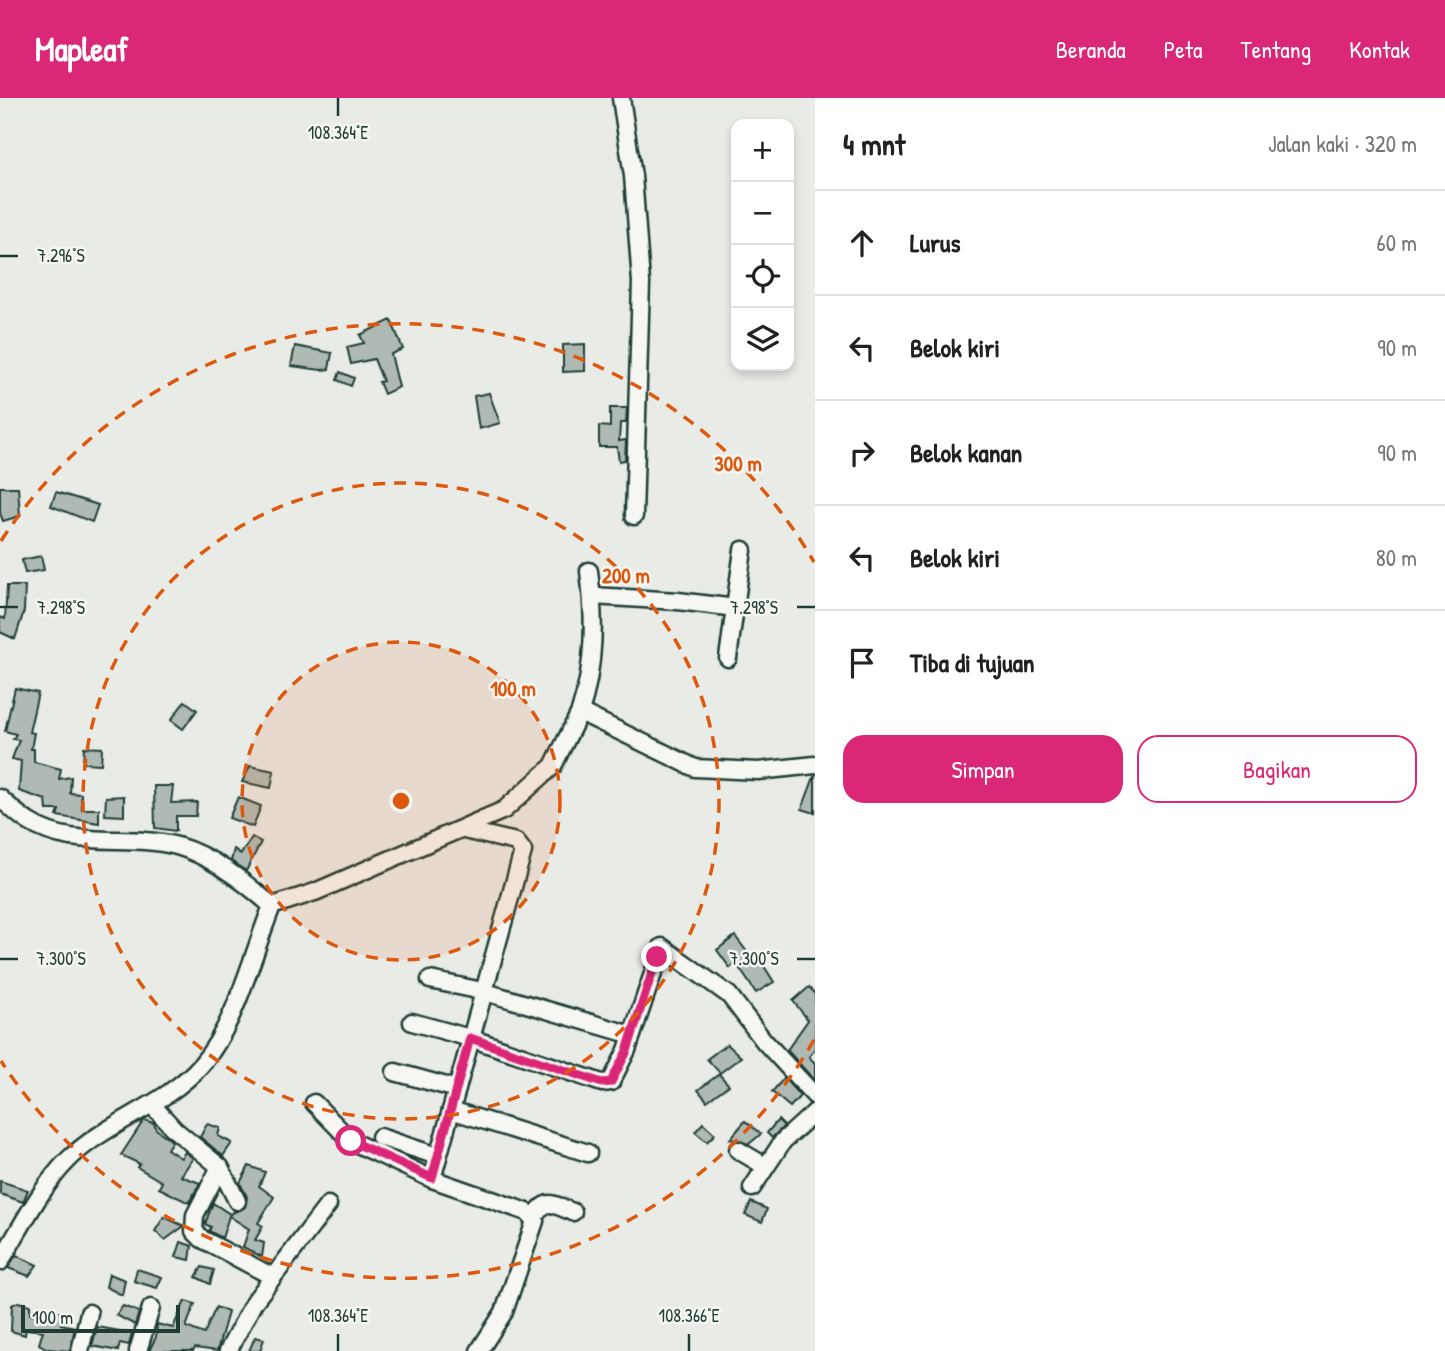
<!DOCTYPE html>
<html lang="id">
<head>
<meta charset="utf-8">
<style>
	:root { --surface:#fff; --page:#f6f6f6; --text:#222; --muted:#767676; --line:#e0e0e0; --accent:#db2777 }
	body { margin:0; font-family:"Patrick Hand",sans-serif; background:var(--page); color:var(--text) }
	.controls { position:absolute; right:21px; top:21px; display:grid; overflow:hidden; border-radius:14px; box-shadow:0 4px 10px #0003 }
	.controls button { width:63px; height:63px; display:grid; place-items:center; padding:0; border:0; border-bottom:2px solid var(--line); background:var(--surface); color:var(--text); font:35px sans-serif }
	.scale { position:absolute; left:21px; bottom:18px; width:159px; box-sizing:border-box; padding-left:7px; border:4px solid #1f3d34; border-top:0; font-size:19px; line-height:24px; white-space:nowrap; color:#1f3d34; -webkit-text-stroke:5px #f6f6f2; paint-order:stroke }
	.stop { position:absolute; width:21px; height:21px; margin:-16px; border:5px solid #db2777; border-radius:50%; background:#fff }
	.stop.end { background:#db2777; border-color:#fff; box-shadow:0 2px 7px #0008 }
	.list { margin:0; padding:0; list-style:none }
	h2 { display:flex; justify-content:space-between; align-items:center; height:91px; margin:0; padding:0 28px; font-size:30px }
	h2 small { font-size:23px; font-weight:400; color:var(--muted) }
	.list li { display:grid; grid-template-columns:46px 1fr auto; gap:21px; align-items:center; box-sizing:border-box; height:105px; padding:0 28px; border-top:2px solid var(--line) }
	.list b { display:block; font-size:26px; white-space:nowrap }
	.list em { font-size:23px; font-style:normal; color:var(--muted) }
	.actions { display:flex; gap:14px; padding:21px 28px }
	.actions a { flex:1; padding:16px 0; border:2px solid var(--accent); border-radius:21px; text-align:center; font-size:24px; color:var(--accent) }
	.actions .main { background:var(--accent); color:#fff }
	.icon { flex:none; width:38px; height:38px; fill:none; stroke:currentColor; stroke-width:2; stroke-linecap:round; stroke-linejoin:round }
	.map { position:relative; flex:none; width:815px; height:1253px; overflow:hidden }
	header { display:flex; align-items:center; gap:42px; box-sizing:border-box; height:98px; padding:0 35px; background:var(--accent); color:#fff }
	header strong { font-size:33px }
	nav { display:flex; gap:38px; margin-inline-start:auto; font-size:24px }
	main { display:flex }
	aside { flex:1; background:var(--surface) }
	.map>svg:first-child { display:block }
	.building { fill:#b0bab5; stroke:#1f3d34; stroke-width:2 }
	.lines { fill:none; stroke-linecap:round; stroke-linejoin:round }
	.minor-casing { stroke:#1f3d34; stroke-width:21 }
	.minor { stroke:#f6f6f2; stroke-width:16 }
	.route { stroke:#db2777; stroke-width:9 }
	.ticks { fill:none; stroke:#1f3d34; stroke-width:2.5 }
	.ring { fill:none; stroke:#de580e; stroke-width:3.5; stroke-dasharray:12 9 }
	.ticks-label { font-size:18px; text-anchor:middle; fill:#1f3d34; stroke:#f6f6f2; stroke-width:5; stroke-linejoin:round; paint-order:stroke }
	.centre { fill:#de580e; stroke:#f6f6f2; stroke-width:3.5 }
	.ring-label { font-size:21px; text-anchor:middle; font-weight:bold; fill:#de580e; stroke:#f6f6f2; stroke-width:5; stroke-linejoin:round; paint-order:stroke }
</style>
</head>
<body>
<header>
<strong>Mapleaf</strong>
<nav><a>Beranda</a><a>Peta</a><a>Tentang</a><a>Kontak</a></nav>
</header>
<main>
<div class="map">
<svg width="815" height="1253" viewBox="0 0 815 1253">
	<rect width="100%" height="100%" fill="#e9ebe7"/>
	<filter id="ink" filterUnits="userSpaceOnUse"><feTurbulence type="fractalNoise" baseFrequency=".0143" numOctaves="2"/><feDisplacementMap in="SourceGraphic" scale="14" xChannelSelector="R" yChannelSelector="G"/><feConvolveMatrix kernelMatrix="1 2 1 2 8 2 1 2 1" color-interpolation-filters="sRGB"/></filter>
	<g filter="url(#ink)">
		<!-- building -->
		<g class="building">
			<polygon points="391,222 403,251 391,256 399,289 384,296 379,284 383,283 374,261 351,266 347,249 364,245 360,237"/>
			<polygon points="585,246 585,273 563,274 563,247"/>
			<polygon points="295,248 332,255 329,271 321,272 291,268"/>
			<polygon points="340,274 354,280 351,288 337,282"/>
			<polygon points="489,295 500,325 479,331 474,298"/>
			<polygon points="610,310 627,310 626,325 620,325 619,343 626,342 625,362 619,363 617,349 599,349 599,328 610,329"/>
			<polygon points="0,389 18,389 20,418 3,423 0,415"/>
			<polygon points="56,394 98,407 92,424 51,408"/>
			<polygon points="41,458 44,472 25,475 22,462"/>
			<polygon points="7,488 25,488 24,513 15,541 0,534 0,519 5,521"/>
			<polygon points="15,590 38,595 29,634 34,635 31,651 34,651 34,664 61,671 59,681 71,679 70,695 81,696 82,711 99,711 99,725 57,718 59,712 47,712 46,702 19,693 21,663 12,661 19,642 13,641 16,636 5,633"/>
			<polygon points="185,603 197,612 183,631 171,622"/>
			<polygon points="84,649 102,650 101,666 83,665"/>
			<polygon points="250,668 274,673 271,690 242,684"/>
			<polygon points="814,679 815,679 815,715 802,711"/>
			<polygon points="154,688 173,688 171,705 197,704 196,718 176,718 176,733 155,730"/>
			<polygon points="124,698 124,718 105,717 106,699"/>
			<polygon points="238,699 261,708 253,729 229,720"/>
			<polygon points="252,739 261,744 246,773 231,763 234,751 241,756"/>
			<polygon points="735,838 757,867 762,865 774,884 756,895 736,865 730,870 717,852"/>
			<polygon points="809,889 815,895 815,951 809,959 815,965 815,983 787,952 808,922 793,903"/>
			<polygon points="727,946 741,959 720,975 707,961"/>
			<polygon points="719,976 729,987 707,1003 698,992"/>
			<polygon points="784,980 800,998 790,1009 772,994"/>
			<polygon points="144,1022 154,1025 156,1031 172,1043 167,1051 181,1060 185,1054 193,1060 181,1078 200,1085 189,1105 159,1090 162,1084 137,1069 140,1066 121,1057"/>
			<polygon points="778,1022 784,1028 772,1040 767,1035"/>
			<polygon points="745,1023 761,1036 749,1046 730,1041"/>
			<polygon points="703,1025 715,1036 707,1044 695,1034"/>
			<polygon points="207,1026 220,1030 218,1038 232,1045 223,1058 200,1039"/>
			<polygon points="249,1068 265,1074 259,1088 274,1099 258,1125 263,1128 255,1142 264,1145 262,1159 243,1149 249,1131 229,1118 222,1140 209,1133 211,1129 205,1126 213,1105 230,1116 245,1109 247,1099 240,1085"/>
			<polygon points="0,1083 28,1092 23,1104 0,1096"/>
			<polygon points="751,1104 767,1111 762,1124 745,1117"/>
			<polygon points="164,1119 184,1128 165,1142 155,1133"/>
			<polygon points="181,1144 192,1148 190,1162 176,1159"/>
			<polygon points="16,1157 37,1167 29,1178 8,1170"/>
			<polygon points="202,1169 214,1172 210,1186 196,1179"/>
			<polygon points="137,1171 162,1179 157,1190 134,1183"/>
			<polygon points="109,1176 125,1182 122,1197 106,1189"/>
			<polygon points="185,1203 195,1206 186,1229 204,1236 216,1209 228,1214 217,1253 195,1250 193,1253 149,1253 156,1239 157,1226 173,1230"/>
			<polygon points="18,1204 30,1207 30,1216 49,1218 50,1213 65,1215 61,1226 75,1229 70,1253 48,1251 39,1246 43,1233 26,1231 25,1237 11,1233 12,1207"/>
			<polygon points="123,1208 139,1214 135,1227 116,1217"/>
			<polygon points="97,1229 132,1235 129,1247 120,1245 118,1253 92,1248"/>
			<polygon points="255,1239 264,1241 260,1253 249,1253"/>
		</g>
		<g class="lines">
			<!-- minor casing -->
			<g class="minor-casing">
				<g id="minor">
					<polyline points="621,0 633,78 641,184 634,418"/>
					<path d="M 589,473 C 595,522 595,567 580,614 L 695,670 L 758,673 L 815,667"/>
					<polyline points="592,498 678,503 736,510"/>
					<polyline points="728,560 743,452"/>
					<path d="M 0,700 C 9,708 19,718 29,724 C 73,752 129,735 177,748 C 212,758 245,784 272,808 C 252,857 236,927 201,967 C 164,1009 107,1023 68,1062 C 40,1090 21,1130 0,1164"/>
					<polyline points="464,732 516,744 523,753 432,1081 527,1114 535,1123 504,1214 479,1253"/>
					<polyline points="272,808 315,794 504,712 553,668 580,614"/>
					<polyline points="430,882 482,893 632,937"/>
					<polyline points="412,924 470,940 602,985 611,984 627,952 662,849 729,897 764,943 815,998"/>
					<polyline points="395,974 457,991"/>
					<polyline points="314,1005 351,1043 432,1081"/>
					<polyline points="153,1008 175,1032 220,1069 237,1103"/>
					<polyline points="451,1012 588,1055"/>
					<polyline points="380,1039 437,1058"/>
					<polyline points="738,1052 765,1068"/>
					<polyline points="220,1069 195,1117 194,1133 202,1141 273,1179"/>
					<polyline points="752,1090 783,1043 815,1014"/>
					<path d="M 534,1120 C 546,1098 553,1107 573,1114"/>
					<polyline points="80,1253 89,1215"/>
					<polyline points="138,1253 151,1210"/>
					<polyline points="228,1253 254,1204 328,1107"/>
				</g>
			</g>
			<!-- minor -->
			<use href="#minor" class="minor"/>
		</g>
	</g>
	<g class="lines" filter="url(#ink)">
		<!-- route -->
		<polyline class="route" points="351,1043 432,1080 470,940 602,985 611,984 627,953 657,859"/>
	</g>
	<!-- ticks -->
	<path class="ticks" d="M 338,0 L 338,18M 0,158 L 18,158M 0,509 L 18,509M 797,509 L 815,509M 0,861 L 18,861M 797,861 L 815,861M 338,1236 L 338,1253M 689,1236 L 689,1253"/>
	<!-- distance rings -->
	<circle cx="401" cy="703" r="159" fill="#de580e" fill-opacity=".12"/>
	<g class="ring">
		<circle cx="401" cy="703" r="159"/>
		<circle cx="401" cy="703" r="318"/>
		<path d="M814 942A477 477 0 0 1 1 963M1 443A477 477 0 0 1 814 464"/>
	</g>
	<g class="ticks-label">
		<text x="338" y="41">108.364°E</text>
		<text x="61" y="164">7.296°S</text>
		<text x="61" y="516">7.298°S</text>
		<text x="754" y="516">7.298°S</text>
		<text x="61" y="867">7.300°S</text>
		<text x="754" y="867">7.300°S</text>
		<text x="338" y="1224">108.364°E</text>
		<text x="689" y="1224">108.366°E</text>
	</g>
	<circle cx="401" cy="703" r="10" class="centre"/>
	<g class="ring-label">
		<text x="738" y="373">300 m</text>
		<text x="626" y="485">200 m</text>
		<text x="513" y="598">100 m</text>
	</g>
</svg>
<div class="controls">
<button>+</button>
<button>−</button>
<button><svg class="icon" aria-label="locate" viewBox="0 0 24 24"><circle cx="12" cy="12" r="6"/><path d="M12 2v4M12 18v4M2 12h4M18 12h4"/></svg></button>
<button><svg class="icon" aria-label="layers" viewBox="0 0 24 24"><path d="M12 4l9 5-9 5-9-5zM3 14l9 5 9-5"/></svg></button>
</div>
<div class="scale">100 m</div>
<div class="stop" style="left:351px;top:1043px"></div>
<div class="stop end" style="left:657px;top:859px"></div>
</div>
<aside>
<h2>4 mnt<small>Jalan kaki · 320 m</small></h2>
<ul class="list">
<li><svg class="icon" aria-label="ahead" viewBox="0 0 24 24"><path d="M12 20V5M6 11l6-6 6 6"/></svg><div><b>Lurus</b></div><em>60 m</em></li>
<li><svg class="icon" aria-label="left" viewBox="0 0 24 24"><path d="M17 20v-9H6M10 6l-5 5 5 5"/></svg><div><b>Belok kiri</b></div><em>90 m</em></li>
<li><svg class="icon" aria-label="right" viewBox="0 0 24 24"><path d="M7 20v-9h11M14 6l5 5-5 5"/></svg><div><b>Belok kanan</b></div><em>90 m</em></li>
<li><svg class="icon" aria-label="left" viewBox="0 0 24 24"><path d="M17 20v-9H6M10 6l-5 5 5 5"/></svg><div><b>Belok kiri</b></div><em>80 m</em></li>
<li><svg class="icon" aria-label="arrive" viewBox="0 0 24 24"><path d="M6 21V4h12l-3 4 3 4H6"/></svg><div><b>Tiba di tujuan</b></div></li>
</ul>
<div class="actions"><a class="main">Simpan</a><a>Bagikan</a></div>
</aside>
</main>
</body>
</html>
